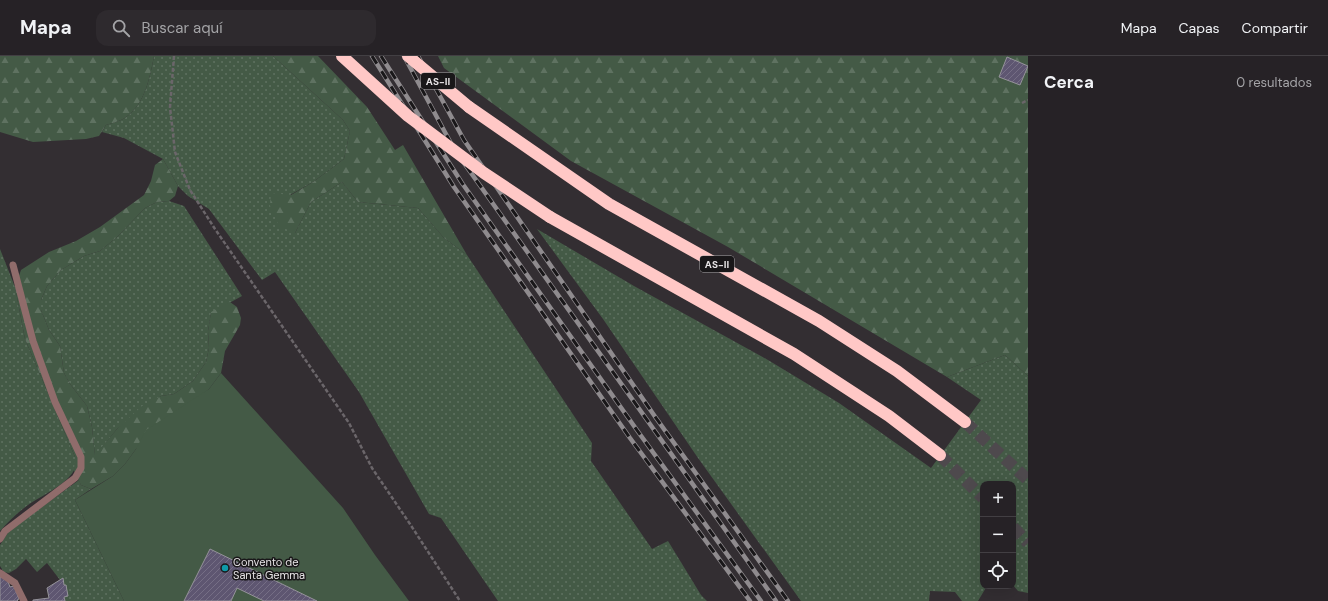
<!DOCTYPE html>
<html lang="es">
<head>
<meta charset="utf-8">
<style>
	:root { --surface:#262226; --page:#2e2a2e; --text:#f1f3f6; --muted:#a4a4a7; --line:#423f43 }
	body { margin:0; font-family:"DM Sans",sans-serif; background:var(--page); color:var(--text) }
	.controls { position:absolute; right:12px; bottom:12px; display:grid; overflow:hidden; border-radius:8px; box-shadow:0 4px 16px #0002 }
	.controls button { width:36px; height:36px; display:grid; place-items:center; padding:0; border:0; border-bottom:1px solid var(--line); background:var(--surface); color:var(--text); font:20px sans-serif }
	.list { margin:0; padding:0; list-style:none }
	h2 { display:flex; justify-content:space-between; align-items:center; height:52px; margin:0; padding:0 16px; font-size:17px }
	h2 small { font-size:13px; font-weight:400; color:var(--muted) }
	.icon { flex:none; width:22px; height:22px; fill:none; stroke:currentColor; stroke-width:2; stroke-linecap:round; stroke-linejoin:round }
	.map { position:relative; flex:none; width:1028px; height:545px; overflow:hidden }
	header { display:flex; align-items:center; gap:24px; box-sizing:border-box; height:56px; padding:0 20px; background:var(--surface); border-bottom:1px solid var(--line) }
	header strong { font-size:19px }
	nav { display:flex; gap:22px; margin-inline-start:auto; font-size:14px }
	.search { width:280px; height:36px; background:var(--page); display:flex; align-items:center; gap:10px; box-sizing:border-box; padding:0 14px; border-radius:12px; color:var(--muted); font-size:15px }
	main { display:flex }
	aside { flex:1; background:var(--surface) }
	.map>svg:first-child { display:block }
	.grass { fill:url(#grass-dots) }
	.forest { fill:url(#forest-firs) }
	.green { fill:#445a46 }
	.building { fill:url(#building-hatch); stroke:#95939a }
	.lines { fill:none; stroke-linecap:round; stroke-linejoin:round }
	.motorway-tunnel { stroke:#4e494d; stroke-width:12; stroke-dasharray:12 6; stroke-linecap:butt }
	.path { stroke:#6b666a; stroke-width:2.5; stroke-dasharray:4 2; stroke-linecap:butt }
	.service { stroke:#906c6b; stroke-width:7 }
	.motorway { stroke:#ffc8c6; stroke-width:12 }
	.rail-casing { stroke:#8f8b8e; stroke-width:4.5 }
	.rail { stroke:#191719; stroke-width:3; stroke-dasharray:9; stroke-linecap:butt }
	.motorway-bridge { stroke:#ffc8c6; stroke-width:12 }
	.culture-dot { fill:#0f9aa8; stroke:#191719; stroke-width:1.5 }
	.labels { text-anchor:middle; stroke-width:3; stroke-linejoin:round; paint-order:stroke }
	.shield { fill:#191719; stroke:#a8a6a8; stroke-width:1 }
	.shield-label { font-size:10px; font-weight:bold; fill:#e6e3e5 }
	.poi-label { font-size:11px; fill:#e6e3e5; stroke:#191719; text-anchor:start }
</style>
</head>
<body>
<header>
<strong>Mapa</strong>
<div class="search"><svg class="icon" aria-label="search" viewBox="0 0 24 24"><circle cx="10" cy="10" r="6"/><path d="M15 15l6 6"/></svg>Buscar aquí</div>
<nav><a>Mapa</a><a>Capas</a><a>Compartir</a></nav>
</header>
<main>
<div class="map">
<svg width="1028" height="545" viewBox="0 0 1028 545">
	<defs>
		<pattern id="grass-dots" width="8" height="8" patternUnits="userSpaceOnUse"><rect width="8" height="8" fill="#445a46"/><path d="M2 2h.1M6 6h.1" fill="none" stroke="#5f7261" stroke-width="1.8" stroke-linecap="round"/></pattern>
		<pattern id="forest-firs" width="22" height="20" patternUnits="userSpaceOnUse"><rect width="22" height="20" fill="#445a46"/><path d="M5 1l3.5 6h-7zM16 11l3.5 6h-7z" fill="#5f7261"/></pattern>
		<pattern id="building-hatch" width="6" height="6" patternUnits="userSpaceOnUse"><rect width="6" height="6" fill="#5e5671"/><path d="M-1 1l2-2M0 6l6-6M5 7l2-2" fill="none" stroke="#756e85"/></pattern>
	</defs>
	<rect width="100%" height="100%" fill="#332e32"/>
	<!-- grass -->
	<g class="grass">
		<path d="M 154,0 L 273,0 L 343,64 L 350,75 L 344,103 L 313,126 L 290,139 L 295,177 L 311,146 L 342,126 L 358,146 L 418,152 L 444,182 L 467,199 L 592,387 L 591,405 L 652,493 L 668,485 L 701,539 L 707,545 L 498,545 L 441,462 L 429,458 L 359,336 L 275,216 L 262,224 L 209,153 L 188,140 L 178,130 L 163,103 L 124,82 L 102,76 L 106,69 C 112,67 121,65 126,61 C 145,48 150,21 154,0 Z"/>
		<polygon points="169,145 184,150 242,240 211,257 208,275 209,292 206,306 193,325 174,338 161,340 117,373 95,400 92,371 87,350 70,328 64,317 60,290 49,274 41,254 41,244 47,230 61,214 84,200 100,195 117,181 145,152 157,146"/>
		<polygon points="537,173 634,230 768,304 839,347 931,412 981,344 947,321 1005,299 1028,320 1028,537 1018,535 1013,529 1013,428 983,428 983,530 987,530 978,545 962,545 955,536 930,535 929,545 801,545 698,402 603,263"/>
		<path d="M 0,193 L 15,231 L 25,283 L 75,401 C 75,406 76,412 73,416 C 64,430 41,440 28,449 C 17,457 8,466 0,475 Z"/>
		<polygon points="79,424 81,429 91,433 75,444 124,545 65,545 63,522 60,524 47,507 37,516 26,503 16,513 9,517 4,516 0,510 0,489 9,475"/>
	</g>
	<!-- forest -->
	<g class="forest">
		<path d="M 0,0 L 154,0 C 150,21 145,48 126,61 C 121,65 112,67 106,69 L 99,80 L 86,83 L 33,86 L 0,76 Z"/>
		<polygon points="273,0 318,0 367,51 395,94 403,89 467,199 444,182 418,152 358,146 342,126 311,146 295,177 279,170 270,150 271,137 291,139 313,126 344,103 350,75 343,64"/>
		<polygon points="438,0 1028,0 1028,320 1005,299 947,321 728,191 571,105 444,12"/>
		<polygon points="163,103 178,130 175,140 169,145 157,146 145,152 117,181 100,195 84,200 61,214 47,230 41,244 41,254 49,274 60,290 64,317 70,328 87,350 92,371 95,399 117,373 142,350 161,340 174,338 193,325 206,306 209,292 208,275 211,256 230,246 237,251 241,262 240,269 225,295 221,317 209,333 136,393 125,408 113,420 91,433 81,429 74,415 75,401 25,283 15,231 21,214 49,196 76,185 100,171 144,139 151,125 155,109"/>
	</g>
	<!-- green -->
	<polygon class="green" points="221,317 343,452 375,499 409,545 124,545 75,444 113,420 125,408 136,393 146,374 209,333"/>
	<!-- building -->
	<g class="building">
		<polygon points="1007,1 1028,10 1020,29 999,21"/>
		<polygon points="210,493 317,545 264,545 237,532 231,545 184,545"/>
		<polygon points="0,520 7,523 10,531 14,530 19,543 17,544 18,545 0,545"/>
		<polygon points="63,522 64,529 66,529 68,540 64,541 65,545 33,545 33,544 49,542 47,532"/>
	</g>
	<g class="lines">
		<!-- motorway-tunnel -->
		<g class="motorway-tunnel">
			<polyline points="965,366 1028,424"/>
			<polyline points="940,399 983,442"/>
			<polyline points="1013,471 1028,487"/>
		</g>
		<!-- path -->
		<g class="path">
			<polyline points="174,0 170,51 175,96 190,134 215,173 349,367 372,412 410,468 460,545"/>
			<polyline points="1022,47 1028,44"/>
		</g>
		<!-- service -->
		<g class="service">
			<polyline points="0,483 5,475 75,422 81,412 81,401 55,346 33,285 13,209"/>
			<polyline points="0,517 15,527 24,545"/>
		</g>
		<!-- motorway -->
		<g class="motorway">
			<polyline points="469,51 609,148 819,265 897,315 965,366"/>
			<polyline points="550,161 794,298 889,360 940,399"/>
		</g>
		<!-- rail casing -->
		<g class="rail-casing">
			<g id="rail">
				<polyline points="372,0 454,131 630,382 750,545"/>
				<polyline points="381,0 462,127 639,377 761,545"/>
				<polyline points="404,0 454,93 776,545"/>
				<polyline points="418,0 464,84 656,362 788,545"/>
			</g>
		</g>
		<!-- rail -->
		<use href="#rail" class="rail"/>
		<!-- motorway-bridge -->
		<g class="motorway-bridge">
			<polyline points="342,0 408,60 484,117 550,161"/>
			<polyline points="408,0 469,51"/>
		</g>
	</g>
	<!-- markers -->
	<circle class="culture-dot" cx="225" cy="512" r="4"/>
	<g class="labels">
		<!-- shield labels -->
		<g class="shield">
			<rect x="421" y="17" width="34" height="16" rx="3"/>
			<rect x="700" y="200" width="34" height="16" rx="3"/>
		</g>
		<g class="shield-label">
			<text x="438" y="29">AS-II</text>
			<text x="717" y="212">AS-II</text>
		</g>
		<!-- poi labels -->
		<g class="poi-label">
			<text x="233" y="510">Convento de<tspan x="233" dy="13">Santa Gemma</tspan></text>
		</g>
	</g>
</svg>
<div class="controls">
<button>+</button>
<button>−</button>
<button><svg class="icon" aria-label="locate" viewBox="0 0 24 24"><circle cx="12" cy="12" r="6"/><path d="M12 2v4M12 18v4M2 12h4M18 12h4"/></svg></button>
</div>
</div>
<aside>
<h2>Cerca<small>0 resultados</small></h2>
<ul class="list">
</ul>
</aside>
</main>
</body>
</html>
